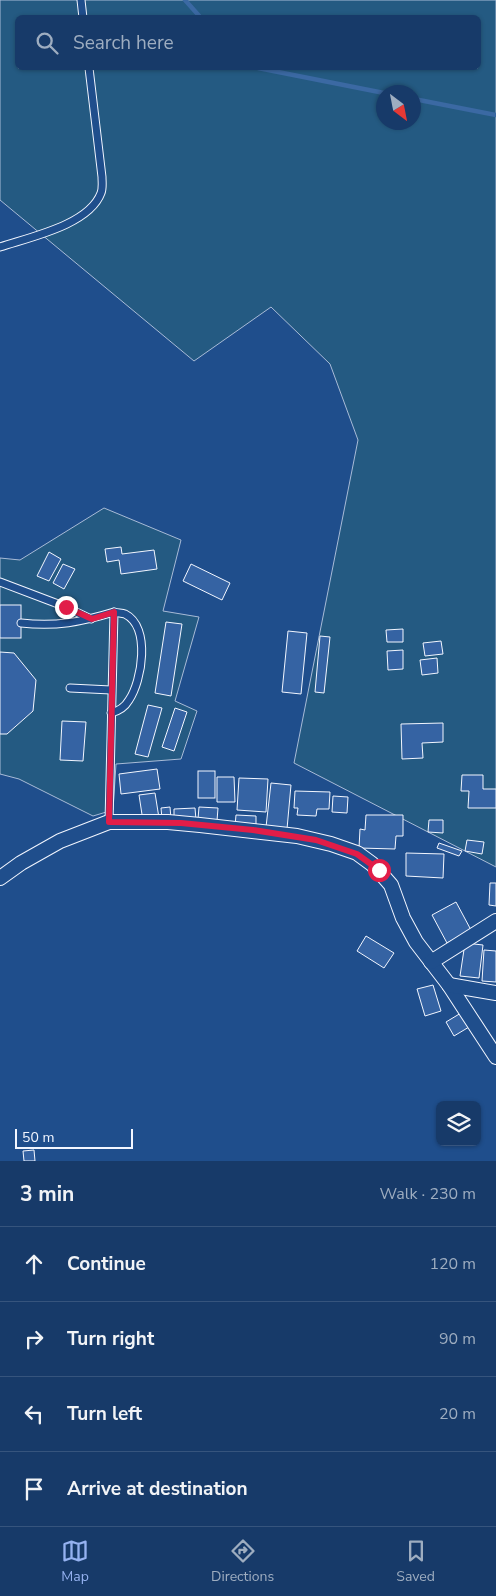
<!DOCTYPE html>
<html lang="en">
<head>
<meta charset="utf-8">
<style>
	:root { --surface:#173a69; --page:#244571; --text:#f1f3f6; --muted:#9eadc0; --line:#36547d; --accent:#95b2f1 }
	body { margin:0; font-family:"Nunito Sans",sans-serif; background:var(--page); color:var(--text) }
	.controls { position:absolute; right:15px; bottom:15px; display:grid; overflow:hidden; border-radius:8px; box-shadow:0 1px 4px #0004 }
	.controls button { width:45px; height:45px; display:grid; place-items:center; padding:0; border:0; border-bottom:1px solid var(--line); background:var(--surface); color:var(--text); font:25px sans-serif }
	.compass { position:absolute; left:376px; top:85px; width:45px; height:45px; border-radius:50%; background:var(--surface); box-shadow:0 1px 4px #0004; rotate:148deg }
	.scale { position:absolute; left:15px; bottom:12px; width:118px; box-sizing:border-box; padding-left:5px; border:2px solid #f2f6ff; border-top:0; font-size:14px; line-height:18px; white-space:nowrap; color:#f2f6ff; -webkit-text-stroke:4px #1f4e8c; paint-order:stroke }
	.stop { position:absolute; width:15px; height:15px; margin:-11px; border:4px solid #e11d48; border-radius:50%; background:#fff }
	.stop.end { background:#e11d48; border-color:#fff; box-shadow:0 1px 5px #0008 }
	.list { margin:0; padding:0; list-style:none }
	h2 { display:flex; justify-content:space-between; align-items:center; height:65px; margin:0; padding:0 20px; font-size:21px }
	h2 small { font-size:16px; font-weight:400; color:var(--muted) }
	.list li { display:grid; grid-template-columns:32px 1fr auto; gap:15px; align-items:center; box-sizing:border-box; height:75px; padding:0 20px; border-top:1px solid var(--line) }
	.list b { display:block; font-size:19px; white-space:nowrap }
	.list em { font-size:16px; font-style:normal; color:var(--muted) }
	.icon { flex:none; width:28px; height:28px; fill:none; stroke:currentColor; stroke-width:2; stroke-linecap:round; stroke-linejoin:round }
	.map { position:relative; flex:none; width:496px; height:1161px; overflow:hidden }
	.search { position:absolute; background:var(--surface); box-shadow:0 1px 4px #0004; left:15px; right:15px; top:15px; height:55px; display:flex; align-items:center; gap:12px; box-sizing:border-box; padding:0 18px; border-radius:8px; color:var(--muted); font-size:19px }
	.sheet { height:365px; background:var(--surface) }
	nav { display:flex; justify-content:space-around; align-items:center; box-sizing:border-box; height:70px; border-top:1px solid var(--line); background:var(--surface); font-size:14px; color:var(--muted) }
	nav a { display:grid; justify-items:center; gap:2px }
	nav .on { color:var(--accent) }
	.map>svg:first-child { display:block }
	.green { fill:#245a82; stroke:#a8bbd7; fill-rule:evenodd }
	.lines { fill:none; stroke-linecap:round; stroke-linejoin:round }
	.stream { stroke:#3b69a3; stroke-width:4.5 }
	.building { fill:#3563a3; stroke:#f2f6ff }
	.lane-casing { stroke:#f2f6ff; stroke-width:9 }
	.street-casing { stroke:#f2f6ff; stroke-width:16 }
	.lane { stroke:#1f4e8c; stroke-width:7 }
	.street { stroke:#1f4e8c; stroke-width:14 }
	.route { stroke:#e11d48; stroke-width:6 }
</style>
</head>
<body>
<div class="map">
<svg width="496" height="1161" viewBox="0 0 496 1161">
	<rect width="100%" height="100%" fill="#1f4e8c"/>
	<!-- green -->
	<g class="green">
		<path d="M 0,0 L 496,0 L 496,867 L 294,763 L 358,440 L 330,364 L 271,307 L 194,361 L 0,200 ZM 18,18 L 478,18 L 478,68 L 18,68 ZM 384,92 L 414,92 L 414,122 L 384,122 Z"/>
		<polygon points="104,508 181,540 163,611 199,617 175,701 197,711 181,759 116,764 113,810 93,816 19,779 0,774 0,558 20,560"/>
	</g>
	<g class="lines">
		<!-- stream -->
		<g class="stream">
			<polyline points="185,0 201,18"/>
			<polyline points="258,68 384,93"/>
			<polyline points="414,99 496,115"/>
		</g>
	</g>
	<!-- building -->
	<g class="building">
		<polygon points="121,547 122,554 154,550 157,569 121,574 119,560 107,562 105,549"/>
		<polygon points="49,552 61,559 49,581 37,576"/>
		<polygon points="63,564 75,569 64,589 53,583"/>
		<polygon points="191,564 230,583 222,600 183,581"/>
		<rect x="0" y="605" width="21" height="33"/>
		<polygon points="166,622 182,624 171,696 155,693"/>
		<polygon points="403,629 403,642 387,642 386,630"/>
		<polygon points="288,631 307,633 301,694 282,692"/>
		<polygon points="320,636 330,637 324,693 315,692"/>
		<polygon points="441,641 443,654 425,656 423,643"/>
		<polygon points="403,650 403,669 388,670 387,651"/>
		<polygon points="0,652 14,653 36,680 33,711 7,734 0,734"/>
		<polygon points="437,658 438,673 422,675 420,660"/>
		<polygon points="148,705 162,708 148,757 135,754"/>
		<polygon points="175,708 187,712 174,751 162,747"/>
		<polygon points="62,721 86,722 83,761 60,760"/>
		<polygon points="443,723 443,742 422,743 423,758 402,759 401,724"/>
		<polygon points="157,769 160,789 121,794 119,774"/>
		<rect x="198" y="771" width="17" height="27"/>
		<polygon points="462,775 483,775 483,789 496,789 496,808 468,808 469,791 461,791"/>
		<polygon points="217,777 234,777 235,802 217,802"/>
		<polygon points="239,778 268,779 266,812 237,810"/>
		<polygon points="271,783 291,785 287,829 266,827"/>
		<polygon points="295,791 330,792 329,809 317,809 316,816 297,815 298,808 294,808"/>
		<polygon points="155,793 159,818 143,821 139,795"/>
		<polygon points="333,796 348,797 347,813 332,812"/>
		<polygon points="170,807 171,819 162,819 161,808"/>
		<polygon points="199,807 218,808 217,821 198,819"/>
		<polygon points="195,808 196,820 174,821 174,809"/>
		<polygon points="236,815 256,816 256,827 235,826"/>
		<polygon points="366,815 403,815 403,836 396,836 395,849 359,848 360,829 365,830"/>
		<polygon points="429,820 443,820 443,833 428,832"/>
		<polygon points="467,840 484,842 482,854 465,851"/>
		<polygon points="439,843 462,851 459,856 437,848"/>
		<polygon points="406,853 444,854 443,878 406,876"/>
		<polygon points="490,883 496,883 496,906 489,905"/>
		<polygon points="456,902 471,930 447,943 432,915"/>
		<polygon points="366,936 394,953 384,968 357,951"/>
		<polygon points="465,943 483,945 479,978 460,976"/>
		<polygon points="484,950 496,951 496,982 482,981"/>
		<polygon points="433,985 441,1011 425,1016 417,989"/>
		<polygon points="466,1010 474,1024 454,1036 446,1022"/>
		<polygon points="34,1150 35,1161 24,1161 23,1151"/>
	</g>
	<g class="lines">
		<!-- lane casing -->
		<g class="lane-casing">
			<g id="lane">
				<polyline points="81,0 83,18"/>
				<path d="M 0,247 C 30,237 89,225 101,193 C 103,188 102,182 102,177 L 89,68"/>
				<polyline points="0,582 66,607 91,619"/>
				<path d="M 21,623 C 56,627 81,622 114,612 L 109,822"/>
				<polyline points="70,688 111,690"/>
				<path d="M 111,713 C 119,711 125,707 129,700 C 142,681 151,627 125,614 C 122,613 118,613 114,612"/>
			</g>
		</g>
		<!-- street casing -->
		<g class="street-casing">
			<g id="street">
				<polyline points="0,878 21,863 60,841 109,822 168,822 200,825 297,836 331,844 357,853 372,864 384,877 391,885 403,918 416,942 449,985 496,1057"/>
				<polyline points="431,962 496,921"/>
				<polyline points="449,985 496,993"/>
			</g>
		</g>
		<!-- lane -->
		<use href="#lane" class="lane"/>
		<!-- street -->
		<use href="#street" class="street"/>
	</g>
	<g class="lines">
		<!-- route -->
		<polyline class="route" points="66,607 92,619 114,612 109,822 181,823 253,830 316,840 357,854 379,870"/>
	</g>
</svg>
<div class="controls">
<button><svg class="icon" aria-label="layers" viewBox="0 0 24 24"><path d="M12 4l9 5-9 5-9-5zM3 14l9 5 9-5"/></svg></button>
</div>
<svg class="compass" viewBox="-18 -18 36 36"><path d="M0-13l5 13h-10z" fill="#e53935"/><path d="M0 13l5-13h-10z" fill="#9eadc0"/></svg>
<div class="scale">50 m</div>
<div class="stop" style="left:379px;top:870px"></div>
<div class="stop end" style="left:66px;top:607px"></div>
<div class="search"><svg class="icon" aria-label="search" viewBox="0 0 24 24"><circle cx="10" cy="10" r="6"/><path d="M15 15l6 6"/></svg>Search here</div>
</div>
<section class="sheet">
<h2>3 min<small>Walk · 230 m</small></h2>
<ul class="list">
<li><svg class="icon" aria-label="ahead" viewBox="0 0 24 24"><path d="M12 20V5M6 11l6-6 6 6"/></svg><div><b>Continue</b></div><em>120 m</em></li>
<li><svg class="icon" aria-label="right" viewBox="0 0 24 24"><path d="M7 20v-9h11M14 6l5 5-5 5"/></svg><div><b>Turn right</b></div><em>90 m</em></li>
<li><svg class="icon" aria-label="left" viewBox="0 0 24 24"><path d="M17 20v-9H6M10 6l-5 5 5 5"/></svg><div><b>Turn left</b></div><em>20 m</em></li>
<li><svg class="icon" aria-label="arrive" viewBox="0 0 24 24"><path d="M6 21V4h12l-3 4 3 4H6"/></svg><div><b>Arrive at destination</b></div></li>
</ul>
</section>
<nav>
<a class="on"><svg class="icon" aria-label="map" viewBox="0 0 24 24"><path d="M3 6l6-2 6 2 6-2v14l-6 2-6-2-6 2zM9 4v14M15 6v14"/></svg>Map</a>
<a><svg class="icon" aria-label="directions" viewBox="0 0 24 24"><path d="M12 3l9 9-9 9-9-9zM9 14v-3h6M13 9l2 2-2 2"/></svg>Directions</a>
<a><svg class="icon" aria-label="saved" viewBox="0 0 24 24"><path d="M7 4h10v16l-5-4-5 4z"/></svg>Saved</a>
</nav>
</body>
</html>
